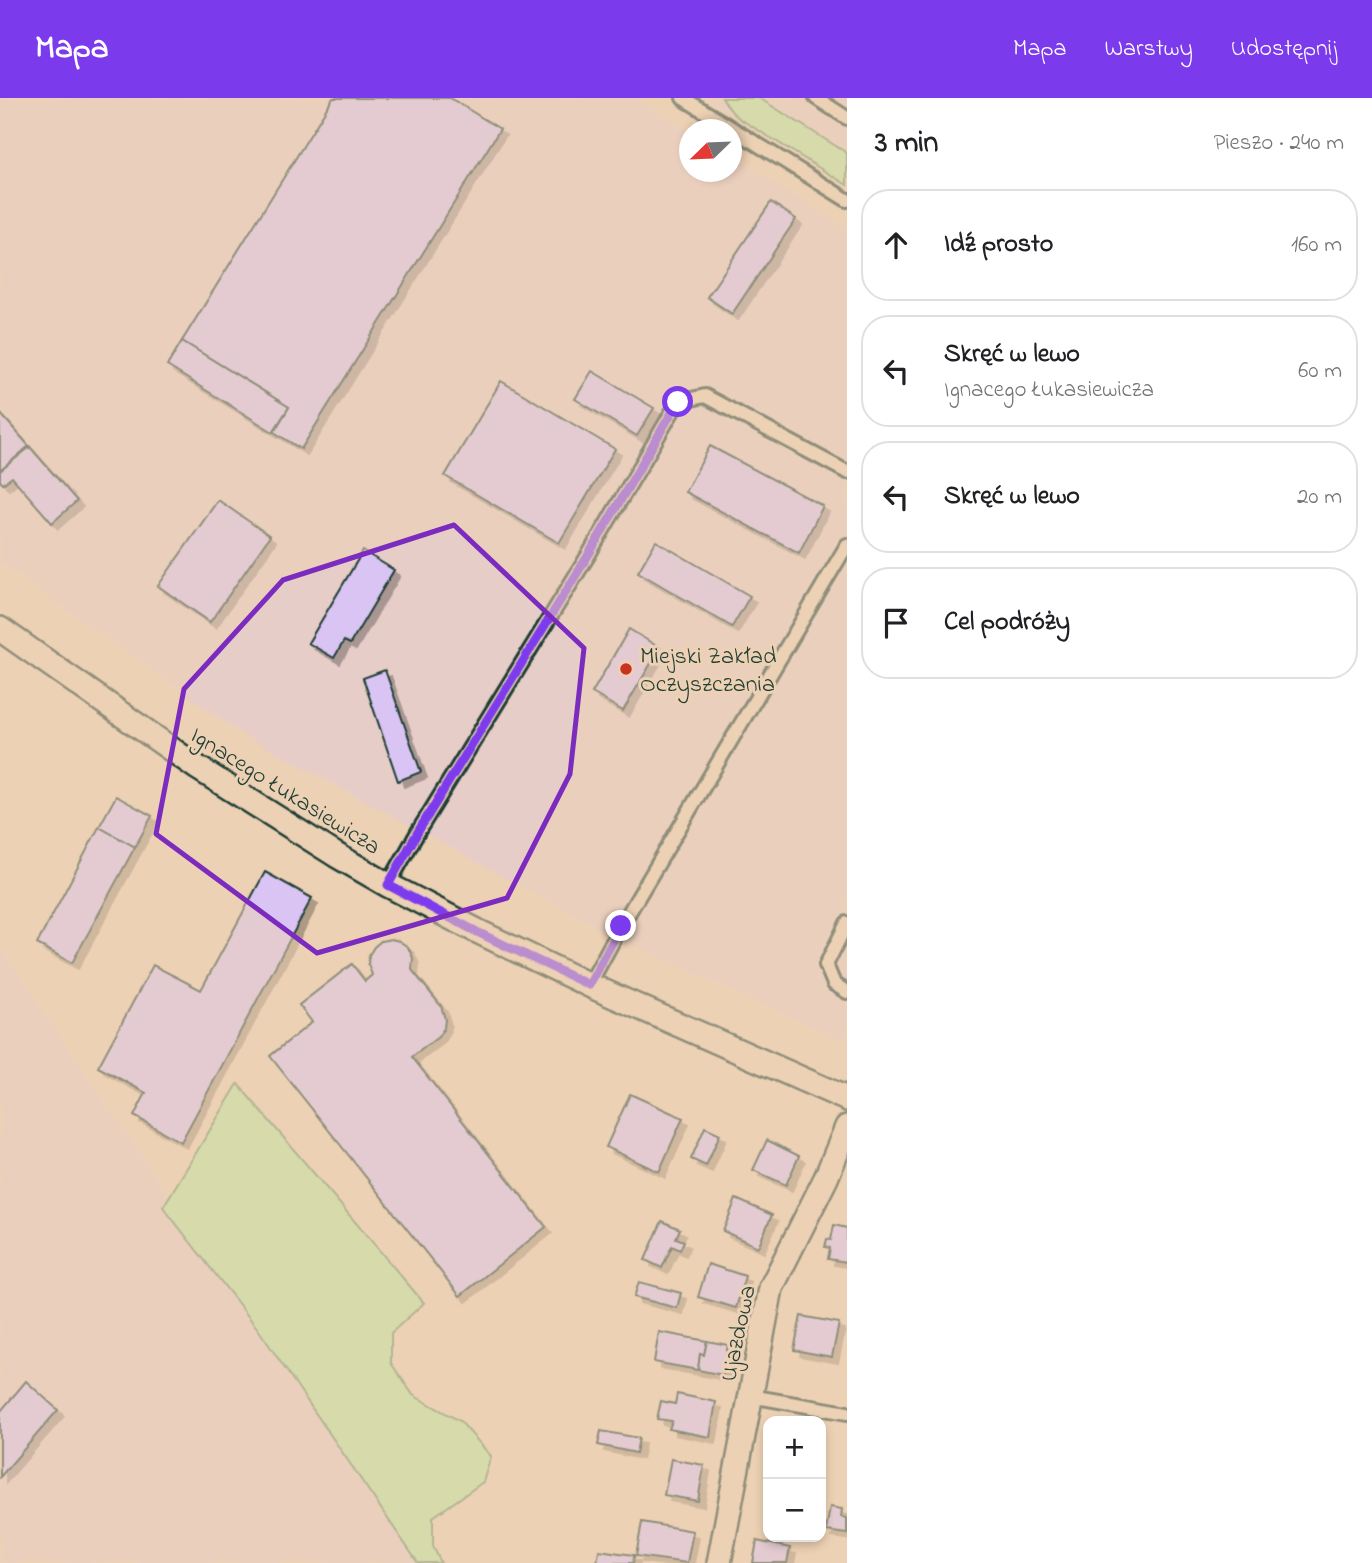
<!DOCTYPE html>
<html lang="pl">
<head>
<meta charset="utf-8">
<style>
	:root { --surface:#fff; --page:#f2f2f2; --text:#202124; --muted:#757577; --line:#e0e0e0; --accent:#7c3aed }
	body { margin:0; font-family:"Indie Flower",sans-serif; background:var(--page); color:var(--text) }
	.controls { position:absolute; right:21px; bottom:21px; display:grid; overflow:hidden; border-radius:14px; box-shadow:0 4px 10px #0003 }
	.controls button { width:63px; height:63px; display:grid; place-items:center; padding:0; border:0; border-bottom:2px solid var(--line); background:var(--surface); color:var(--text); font:35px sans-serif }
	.compass { position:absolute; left:679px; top:21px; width:63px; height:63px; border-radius:50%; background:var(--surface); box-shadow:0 4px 10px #0003; rotate:247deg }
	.stop { position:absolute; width:21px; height:21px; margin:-16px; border:5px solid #7c3aed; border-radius:50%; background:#fff }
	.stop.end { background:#7c3aed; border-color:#fff; box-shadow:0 2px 7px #0008 }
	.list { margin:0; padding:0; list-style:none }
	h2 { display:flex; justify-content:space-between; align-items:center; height:91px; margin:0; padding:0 28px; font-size:30px }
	h2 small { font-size:23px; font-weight:400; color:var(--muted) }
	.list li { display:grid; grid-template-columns:46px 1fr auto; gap:21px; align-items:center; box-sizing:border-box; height:112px; margin:0 14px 14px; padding:0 14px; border:2px solid var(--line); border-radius:28px }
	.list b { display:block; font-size:26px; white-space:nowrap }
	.list p { margin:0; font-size:23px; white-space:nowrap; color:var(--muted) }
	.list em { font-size:23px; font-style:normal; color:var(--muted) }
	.icon { flex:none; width:38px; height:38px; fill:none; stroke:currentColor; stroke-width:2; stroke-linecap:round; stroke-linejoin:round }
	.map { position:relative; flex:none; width:847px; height:1465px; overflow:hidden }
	header { display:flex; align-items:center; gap:42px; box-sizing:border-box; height:98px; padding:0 35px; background:var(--accent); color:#fff }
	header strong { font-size:33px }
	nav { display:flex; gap:38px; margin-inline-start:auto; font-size:24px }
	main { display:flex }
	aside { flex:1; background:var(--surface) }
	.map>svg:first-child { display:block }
	.built { fill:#e7cdc7 }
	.green { fill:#bce5a1; stroke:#6e916a; stroke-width:2 }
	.building { fill:#d9c4f4; stroke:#1f3d34; stroke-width:2; filter:url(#shadow) }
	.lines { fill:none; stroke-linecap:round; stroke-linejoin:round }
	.lane-casing { stroke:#1f3d34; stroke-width:18 }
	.street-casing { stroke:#1f3d34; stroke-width:28 }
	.lane { stroke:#edd1b4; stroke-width:12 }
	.street { stroke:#edd1b4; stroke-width:23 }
	.route { stroke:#7c3aed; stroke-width:9 }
	.marked { fill:none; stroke:#7b2cbf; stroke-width:5; stroke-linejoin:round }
	.poi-dot { fill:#c8321e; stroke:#edd1b4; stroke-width:2.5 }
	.labels { text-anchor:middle; stroke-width:6; stroke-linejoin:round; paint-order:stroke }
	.poi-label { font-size:24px; fill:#1f3d34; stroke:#edd1b4; text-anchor:start }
	.street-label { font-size:24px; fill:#1f3d34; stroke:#edd1b4 }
</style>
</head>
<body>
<header>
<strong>Mapa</strong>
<nav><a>Mapa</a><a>Warstwy</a><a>Udostępnij</a></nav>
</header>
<main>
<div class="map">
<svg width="847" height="1465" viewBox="0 0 847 1465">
	<defs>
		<filter id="shadow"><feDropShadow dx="6" dy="6" stdDeviation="0" flood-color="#0004"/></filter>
	</defs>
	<rect width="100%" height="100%" fill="#edd1b4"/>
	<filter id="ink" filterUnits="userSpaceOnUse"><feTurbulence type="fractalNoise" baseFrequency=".0143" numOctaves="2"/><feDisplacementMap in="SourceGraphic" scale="14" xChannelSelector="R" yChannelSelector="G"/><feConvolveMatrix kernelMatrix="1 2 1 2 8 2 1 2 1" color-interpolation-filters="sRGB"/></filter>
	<g filter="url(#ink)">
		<!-- built -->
		<g class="built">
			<polygon points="0,0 637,0 689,33 690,74 732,74 732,59 847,130 847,944 740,897 597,830 239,634 0,465"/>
			<polygon points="705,0 847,0 847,88"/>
			<polygon points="0,848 404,1445 418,1465 0,1465"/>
		</g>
		<!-- green -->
		<g class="green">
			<polygon points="722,0 759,0 847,55 847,87 740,21 732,14"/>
			<polygon points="238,986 424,1205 391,1235 391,1265 413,1297 460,1323 491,1358 483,1384 433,1419 433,1448 441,1465 418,1465 258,1231 163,1109"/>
		</g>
		<!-- building -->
		<g class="building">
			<polygon points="333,0 450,0 500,31 301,351 274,334 289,309 182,243"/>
			<polygon points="771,104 796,121 732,216 707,199"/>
			<polygon points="182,243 289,309 273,334 167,268"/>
			<polygon points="592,273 654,310 637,338 575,301"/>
			<polygon points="501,283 615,351 559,445 445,378"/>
			<polygon points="0,315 29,348 0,373"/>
			<polygon points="710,348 823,408 799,455 685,394"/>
			<polygon points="30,349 77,403 52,425 12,379 3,386 0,383 0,373"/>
			<polygon points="218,402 270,438 210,524 158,488"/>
			<polygon points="656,443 750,498 732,529 638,474"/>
			<polygon points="363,453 394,472 350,546 344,543 334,560 308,545"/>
			<polygon points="629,531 660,550 623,613 592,595"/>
			<polygon points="385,572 421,674 398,683 363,580"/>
			<polygon points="116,698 152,718 135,749 99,729"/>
			<polygon points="99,729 135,749 72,865 37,846"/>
			<polygon points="265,774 312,800 181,1044 134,1018 146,995 98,969 153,867 201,892"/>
			<polygon points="391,841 399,843 408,849 413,860 412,872 441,908 445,921 444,930 438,939 412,959 546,1129 460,1198 270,958 312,924 299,907 352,866 365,883 372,877 368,866 369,857 374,849 381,843"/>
			<polygon points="630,996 683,1020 659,1074 606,1049"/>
			<polygon points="705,1029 720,1036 706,1068 691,1061"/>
			<polygon points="767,1042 799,1058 786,1087 753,1072"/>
			<polygon points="736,1101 772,1117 758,1149 723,1133"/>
			<polygon points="662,1123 680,1131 676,1140 684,1143 680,1152 672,1148 662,1170 645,1162"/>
			<polygon points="834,1127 847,1130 847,1164 828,1161 830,1150 825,1149 827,1141 831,1142"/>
			<polygon points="708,1166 745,1178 736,1210 698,1199"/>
			<polygon points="639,1184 681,1195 677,1210 634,1199"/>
			<polygon points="801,1218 839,1225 832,1259 794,1252"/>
			<polygon points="659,1234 707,1243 704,1257 700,1256 698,1272 654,1264"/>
			<polygon points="707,1243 728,1247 726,1257 730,1259 732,1254 729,1271 724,1270 723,1277 698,1272 700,1256 704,1257"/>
			<polygon points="26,1283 58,1312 0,1379 0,1314"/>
			<polygon points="677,1296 716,1304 710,1339 669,1331 672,1323 657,1321 661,1303 675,1306"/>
			<polygon points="601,1333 639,1340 636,1355 598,1347"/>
			<polygon points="671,1361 704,1367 698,1403 664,1397"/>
			<polygon points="830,1409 842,1411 841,1419 847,1420 847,1436 826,1433"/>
			<polygon points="642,1424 693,1433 687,1465 636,1458"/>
			<polygon points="757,1443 790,1450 787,1465 753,1465"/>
			<polygon points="599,1452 634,1457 633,1465 597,1465"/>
		</g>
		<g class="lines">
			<!-- lane casing -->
			<g class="lane-casing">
				<g id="lane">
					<polyline points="683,0 847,102"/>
					<polyline points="816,0 847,20"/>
					<polyline points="388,787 419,732 589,456 678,304 705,298 847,374"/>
					<polyline points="847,825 826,867 834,886 847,894"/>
					<polyline points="589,887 621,828 847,447"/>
					<polyline points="750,1298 847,1315"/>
				</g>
			</g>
			<!-- street casing -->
			<g class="street-casing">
				<g id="street">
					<polyline points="0,531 198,670 336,757 388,787 477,833 589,887 847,1001"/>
					<polyline points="719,1465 771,1190 826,1080 847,1029"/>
				</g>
			</g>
			<!-- lane -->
			<use href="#lane" class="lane"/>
			<!-- street -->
			<use href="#street" class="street"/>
		</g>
	</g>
	<g class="lines" filter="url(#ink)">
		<!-- route -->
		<polyline class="route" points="621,828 589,887 477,834 388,787 419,732 589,456 678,304"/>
	</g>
	<!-- marked area -->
	<path d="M0 0H847V1465H0ZM 454,427 L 584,550 L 570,676 L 507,800 L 317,855 L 156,736 L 184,591 L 283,482 Z" fill="#edd1b4" fill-opacity=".55" fill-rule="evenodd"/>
	<path class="marked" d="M 454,427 L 584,550 L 570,676 L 507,800 L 317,855 L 156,736 L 184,591 L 283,482 Z"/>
	<!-- markers -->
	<circle class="poi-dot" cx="626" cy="571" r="7"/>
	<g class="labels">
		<!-- poi labels -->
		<g class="poi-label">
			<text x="640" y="565">Miejski Zakład<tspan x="640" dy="28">Oczyszczania</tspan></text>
		</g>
		<!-- street labels -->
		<g class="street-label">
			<text transform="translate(286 692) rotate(32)" y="8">Ignacego Łukasiewicza</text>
			<text transform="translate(737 1235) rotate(-78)" y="8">Ujazdowa</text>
		</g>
	</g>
</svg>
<div class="controls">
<button>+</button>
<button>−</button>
</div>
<svg class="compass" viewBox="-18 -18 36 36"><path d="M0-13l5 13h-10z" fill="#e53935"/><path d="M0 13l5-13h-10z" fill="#757577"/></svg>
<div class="stop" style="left:678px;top:304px"></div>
<div class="stop end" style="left:621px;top:828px"></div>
</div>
<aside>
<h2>3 min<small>Pieszo · 240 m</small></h2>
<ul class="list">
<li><svg class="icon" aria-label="ahead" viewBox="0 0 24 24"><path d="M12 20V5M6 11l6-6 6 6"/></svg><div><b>Idź prosto</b></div><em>160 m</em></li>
<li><svg class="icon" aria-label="left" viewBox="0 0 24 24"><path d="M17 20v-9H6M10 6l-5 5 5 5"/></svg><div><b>Skręć w lewo</b><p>Ignacego Łukasiewicza</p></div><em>60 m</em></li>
<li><svg class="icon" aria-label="left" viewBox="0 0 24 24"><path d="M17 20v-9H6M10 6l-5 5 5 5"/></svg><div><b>Skręć w lewo</b></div><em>20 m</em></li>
<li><svg class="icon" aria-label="arrive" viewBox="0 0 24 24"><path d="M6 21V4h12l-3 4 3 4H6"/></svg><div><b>Cel podróży</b></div></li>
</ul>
</aside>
</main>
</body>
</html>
